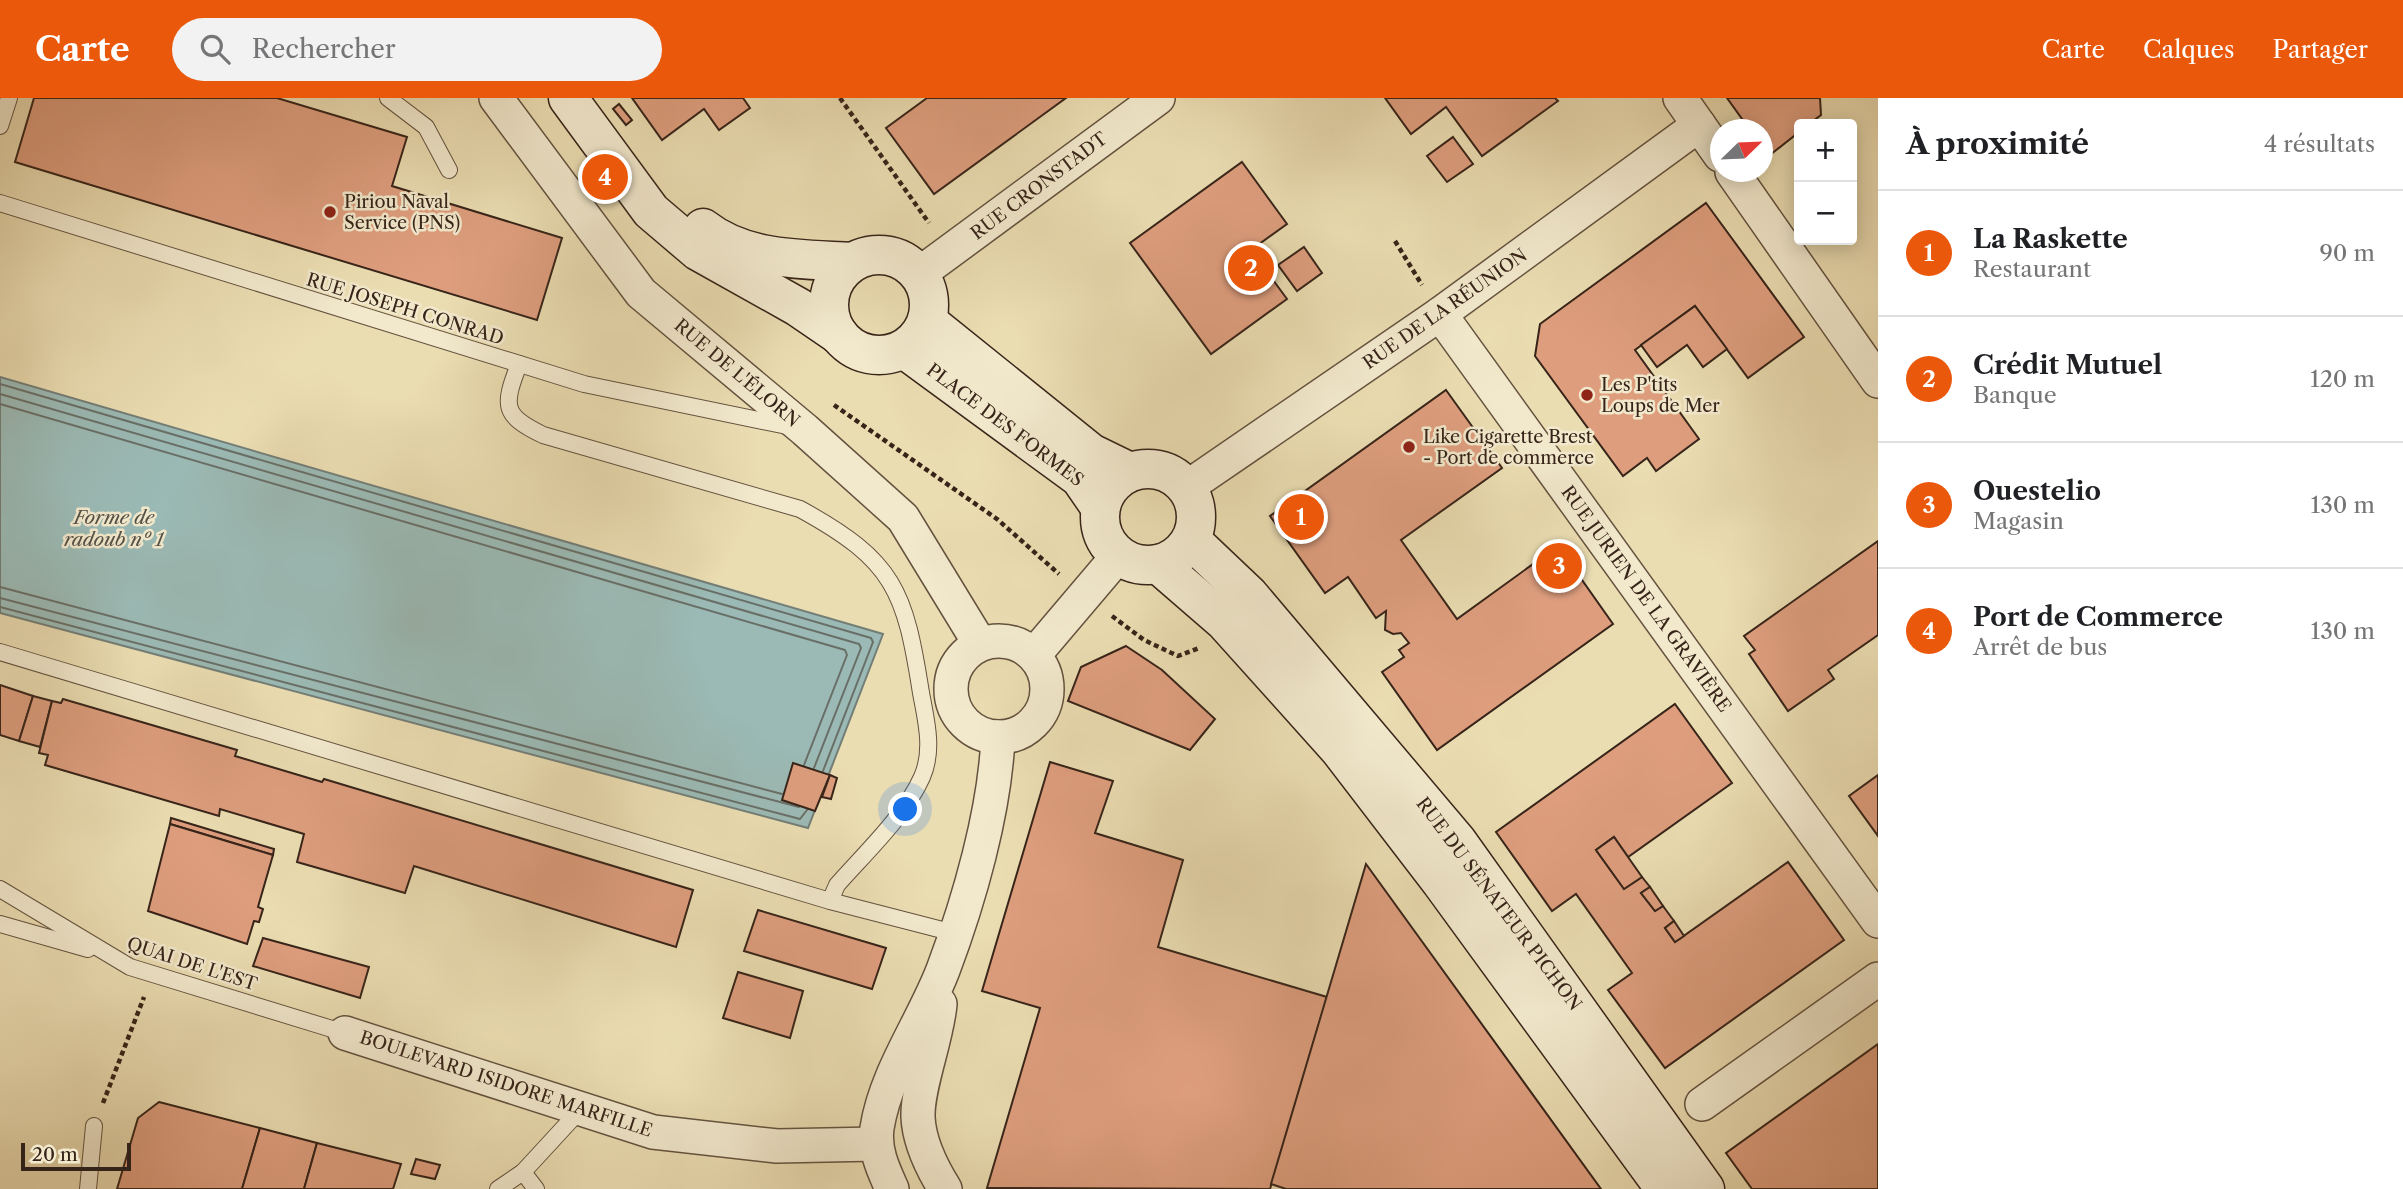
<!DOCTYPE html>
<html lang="fr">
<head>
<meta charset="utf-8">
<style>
	:root { --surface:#fff; --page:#f2f2f2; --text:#202124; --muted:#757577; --line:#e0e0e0; --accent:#ea580c }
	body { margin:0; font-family:"Libre Caslon Text",serif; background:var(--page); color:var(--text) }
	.controls { position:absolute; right:21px; top:21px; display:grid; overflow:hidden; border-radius:7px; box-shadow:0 4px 18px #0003 }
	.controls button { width:63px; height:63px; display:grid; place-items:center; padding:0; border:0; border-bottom:2px solid var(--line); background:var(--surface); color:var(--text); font:35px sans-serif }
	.compass { position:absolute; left:1710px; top:21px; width:63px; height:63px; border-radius:50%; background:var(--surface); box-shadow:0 4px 18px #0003; rotate:67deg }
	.scale { position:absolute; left:21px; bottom:18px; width:110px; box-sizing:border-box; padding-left:7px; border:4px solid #372419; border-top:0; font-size:19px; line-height:24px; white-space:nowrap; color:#372419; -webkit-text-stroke:5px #f2e9cd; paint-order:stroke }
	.you { position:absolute; left:906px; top:712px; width:24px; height:24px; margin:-18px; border:5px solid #fff; border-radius:50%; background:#1a73e8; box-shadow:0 0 0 10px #1a73e833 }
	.badge { display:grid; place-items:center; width:46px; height:46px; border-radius:50%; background:var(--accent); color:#fff; font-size:23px; font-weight:700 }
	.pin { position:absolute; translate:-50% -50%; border:4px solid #fff; box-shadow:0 2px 7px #0006 }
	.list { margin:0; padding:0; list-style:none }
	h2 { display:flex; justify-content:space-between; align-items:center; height:91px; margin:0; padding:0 28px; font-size:30px }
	h2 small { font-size:23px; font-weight:400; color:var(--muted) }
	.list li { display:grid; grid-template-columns:46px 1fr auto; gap:21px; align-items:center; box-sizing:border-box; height:126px; padding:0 28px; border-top:2px solid var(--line) }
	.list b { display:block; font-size:26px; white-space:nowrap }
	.list p { margin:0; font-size:23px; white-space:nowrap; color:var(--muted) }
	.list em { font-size:23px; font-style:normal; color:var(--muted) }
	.icon { flex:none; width:38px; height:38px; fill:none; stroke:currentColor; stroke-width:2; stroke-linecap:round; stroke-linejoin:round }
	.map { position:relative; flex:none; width:1878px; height:1091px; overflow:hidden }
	header { display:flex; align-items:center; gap:42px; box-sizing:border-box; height:98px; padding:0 35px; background:var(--accent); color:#fff }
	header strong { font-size:33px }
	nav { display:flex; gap:38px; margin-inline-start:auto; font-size:24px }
	.search { width:490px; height:63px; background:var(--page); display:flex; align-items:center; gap:18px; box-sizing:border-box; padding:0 24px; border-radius:38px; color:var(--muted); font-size:26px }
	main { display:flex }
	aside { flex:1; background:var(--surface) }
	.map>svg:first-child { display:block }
	.water { fill:#9bbab5; stroke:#737e77; stroke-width:2 }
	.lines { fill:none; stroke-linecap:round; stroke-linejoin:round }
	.shore { stroke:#696f67; stroke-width:2 }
	.building { fill:#de9e7e; stroke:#372419; stroke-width:2 }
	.service-casing { stroke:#64523f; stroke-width:18 }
	.minor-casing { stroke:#64523f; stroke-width:36 }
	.secondary-casing { stroke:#372419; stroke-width:41 }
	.path { stroke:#372419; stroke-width:4.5; stroke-dasharray:5 3.5; stroke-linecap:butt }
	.service { stroke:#f2e9cd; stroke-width:16 }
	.minor { stroke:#f2e9cd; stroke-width:33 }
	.secondary { stroke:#f2e9cd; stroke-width:38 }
	.poi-dot { fill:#8f2418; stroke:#f2e9cd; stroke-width:2.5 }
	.labels { text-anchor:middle; stroke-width:5; stroke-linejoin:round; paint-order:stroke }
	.street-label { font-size:18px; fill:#372419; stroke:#f2e9cd }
	.poi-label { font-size:18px; fill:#372419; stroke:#f2e9cd; text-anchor:start }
	.water-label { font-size:19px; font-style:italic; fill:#555148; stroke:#f2e9cd }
</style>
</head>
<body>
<header>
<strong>Carte</strong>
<div class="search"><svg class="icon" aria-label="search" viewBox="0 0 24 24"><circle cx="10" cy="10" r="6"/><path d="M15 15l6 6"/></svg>Rechercher</div>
<nav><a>Carte</a><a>Calques</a><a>Partager</a></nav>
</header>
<main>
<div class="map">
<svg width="1878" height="1091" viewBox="0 0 1878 1091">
	<rect width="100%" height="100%" fill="#ebddb2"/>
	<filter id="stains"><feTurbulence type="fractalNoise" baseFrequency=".00286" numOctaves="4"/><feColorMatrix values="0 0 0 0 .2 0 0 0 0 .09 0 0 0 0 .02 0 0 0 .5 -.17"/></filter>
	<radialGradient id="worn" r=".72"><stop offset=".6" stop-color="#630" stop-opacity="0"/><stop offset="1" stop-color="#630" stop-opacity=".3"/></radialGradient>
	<!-- water -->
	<polygon class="water" points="0,279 883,536 808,730 0,515"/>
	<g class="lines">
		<!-- shore -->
		<g class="shore">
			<polyline points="0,286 871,540 873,544 823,673"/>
			<polyline points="0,296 859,546 861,550 814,670"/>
			<polyline points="0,306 845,552 847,557 804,667"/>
			<polyline points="0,489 782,696"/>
			<polyline points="0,500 799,709"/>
			<polyline points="0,509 800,721 807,712"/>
		</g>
	</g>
	<!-- building -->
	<g class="building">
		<polygon points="34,0 277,0 407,39 392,88 562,140 537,222 15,64"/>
		<polygon points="632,0 743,0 750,10 719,32 704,11 662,42"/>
		<polygon points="927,0 1066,0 934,96 886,30"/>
		<polygon points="1385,0 1555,0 1558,3 1482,58 1446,9 1411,36"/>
		<polygon points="1727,0 1820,0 1821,17 1809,26 1799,26 1799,34 1770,57 1762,48 1762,32 1750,32"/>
		<polygon points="619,6 632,22 626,27 613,11"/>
		<polygon points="1453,39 1473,66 1447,84 1427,58"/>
		<polygon points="1242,64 1287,126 1251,152 1287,201 1211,256 1130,145"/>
		<polygon points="1706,105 1804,239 1748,280 1695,208 1635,252 1699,341 1656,373 1647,360 1623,378 1535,258 1540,226"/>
		<polygon points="1304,149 1322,175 1297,193 1278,167"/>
		<polygon points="1695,208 1727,251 1703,269 1687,247 1657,269 1641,247"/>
		<polygon points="1446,292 1502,370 1401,442 1457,521 1558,448 1613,526 1437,652 1382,574 1404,559 1399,552 1409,545 1401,535 1393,536 1385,532 1386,513 1376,520 1348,479 1325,495 1270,418"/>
		<polygon points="1878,443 1878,537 1828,572 1834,581 1788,613 1749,556 1755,552 1744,538"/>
		<polygon points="1126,548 1162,572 1215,621 1190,652 1068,603 1081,569"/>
		<polygon points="0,587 33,598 19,643 0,637"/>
		<polygon points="33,598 52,603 40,649 19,643"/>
		<polygon points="63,601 237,652 235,658 322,684 324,681 693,792 676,849 414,768 405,795 297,764 304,736 220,711 219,718 45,667 48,657 39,655 52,603 61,605"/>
		<polygon points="1675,606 1732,685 1628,759 1614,739 1596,752 1624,791 1642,779 1650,789 1641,795 1655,813 1663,808 1674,823 1665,830 1675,844 1788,764 1844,842 1665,970 1608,892 1632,875 1576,796 1552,813 1496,734"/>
		<polygon points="1050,664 1113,683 1095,735 1183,762 1158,849 1327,899 1270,1091 987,1090 1040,910 982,893"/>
		<polygon points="793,665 830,677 815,713 782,702"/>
		<polygon points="830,677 837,680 831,701 822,699"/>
		<polygon points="1878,677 1878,738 1849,698"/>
		<polygon points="171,720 274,751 273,757 170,726"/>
		<polygon points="170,726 273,757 258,809 263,811 259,824 254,823 247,846 148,813"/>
		<polygon points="1614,739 1642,779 1624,791 1596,752"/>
		<polygon points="1366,766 1601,1091 1286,1091 1271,1086"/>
		<polygon points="1650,789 1663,808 1655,813 1641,795"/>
		<polygon points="758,812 886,850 872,891 744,853"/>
		<polygon points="1674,823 1684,838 1675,844 1665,830"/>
		<polygon points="263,840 369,869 360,900 253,868"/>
		<polygon points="738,874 803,893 790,940 723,920"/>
		<polygon points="1878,946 1878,1091 1752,1091 1726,1055"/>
		<polygon points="159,1004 260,1030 242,1091 117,1091 138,1020"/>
		<polygon points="260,1030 317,1045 304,1091 242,1091"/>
		<polygon points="317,1045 401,1066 393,1091 304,1091"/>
		<polygon points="416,1061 440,1067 435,1081 411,1076"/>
	</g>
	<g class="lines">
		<!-- service casing -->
		<g class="service-casing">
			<g id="service">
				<polyline points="388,0 426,29 449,72"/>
				<polyline points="0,28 9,0"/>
				<polyline points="0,105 584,286 792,329"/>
				<path d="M 0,554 L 830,803 L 837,787 C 866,754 904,719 922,679 C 934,652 926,622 921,595 C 905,493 895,463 800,411 L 543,337 C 502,317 503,308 519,266"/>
				<polyline points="0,791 130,869 345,935"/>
				<polyline points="830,803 954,835"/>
				<polyline points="0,826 88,851"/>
				<polyline points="88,1091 94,1028"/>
				<polyline points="498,1091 523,1074"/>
				<polyline points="536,1091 523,1074 581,1011"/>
			</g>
		</g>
		<!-- minor casing -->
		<g class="minor-casing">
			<g id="minor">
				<polyline points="496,0 641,195 805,332 903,420 980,546"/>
				<polyline points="1680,0 1720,57"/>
				<polyline points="1732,74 1878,283"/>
				<polyline points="919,176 1158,0"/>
				<polyline points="1440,216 1878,823"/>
				<polyline points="1186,390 1440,216 1699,27"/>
				<circle cx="999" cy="591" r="48"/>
				<polyline points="1034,557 1118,458"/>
				<path d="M 940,906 C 937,941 917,989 918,1019 C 919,1044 932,1070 945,1091"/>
				<polyline points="345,935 653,1034 777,1048 876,1046"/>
				<polyline points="1702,1006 1878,881"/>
				<path d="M 892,1091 C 883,1071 874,1052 877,1030 C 886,974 923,924 943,872 C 969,803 995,713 998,639"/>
			</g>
		</g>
		<!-- secondary casing -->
		<g class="secondary-casing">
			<g id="secondary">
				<polyline points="568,0 651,113 698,153 798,209 839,237"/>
				<path d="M 703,130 C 745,163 802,161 852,164"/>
				<circle cx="879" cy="207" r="50"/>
				<polyline points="927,223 1091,355 1130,374"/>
				<polyline points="904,251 1080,380 1100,409"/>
				<circle cx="1148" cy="419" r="48"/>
				<polyline points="1191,442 1249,497 1457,743 1705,1091"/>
				<polyline points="1158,466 1225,524 1339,651 1441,784 1665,1091"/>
			</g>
		</g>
		<!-- path -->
		<g class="path">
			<polyline points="840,0 929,125"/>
			<polyline points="1395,143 1422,187"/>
			<polyline points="834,307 997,421 1059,476"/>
			<polyline points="1112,518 1144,542 1178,558 1199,550"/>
			<polyline points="103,1005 144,899"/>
		</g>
		<!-- service -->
		<use href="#service" class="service"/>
		<!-- minor -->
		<use href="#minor" class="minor"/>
		<!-- secondary -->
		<use href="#secondary" class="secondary"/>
	</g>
	<!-- markers -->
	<g class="poi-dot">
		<circle cx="330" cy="114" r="7"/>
		<circle cx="1587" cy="297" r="7"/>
		<circle cx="1409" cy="349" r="7"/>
	</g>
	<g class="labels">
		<!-- street labels -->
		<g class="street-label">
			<text transform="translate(1039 88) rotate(-37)" y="6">RUE CRONSTADT</text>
			<text transform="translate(405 211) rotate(17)" y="6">RUE JOSEPH CONRAD</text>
			<text transform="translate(1445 211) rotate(-35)" y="6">RUE DE LA RÉUNION</text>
			<text transform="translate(737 275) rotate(40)" y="6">RUE DE L'ÉLORN</text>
			<text transform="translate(1005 327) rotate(37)" y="6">PLACE DES FORMES</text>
			<text transform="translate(1646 501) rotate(54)" y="6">RUE JURIEN DE LA GRAVIÈRE</text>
			<text transform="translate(1499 806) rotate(53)" y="6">RUE DU SÉNATEUR PICHON</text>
			<text transform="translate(192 866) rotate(18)" y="6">QUAI DE L'EST</text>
			<text transform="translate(506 986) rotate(18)" y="6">BOULEVARD ISIDORE MARFILLE</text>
		</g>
		<!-- poi labels -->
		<g class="poi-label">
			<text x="344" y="110">Piriou Naval<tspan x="344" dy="21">Service (PNS)</tspan></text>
			<text x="1601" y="293">Les P'tits<tspan x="1601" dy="21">Loups de Mer</tspan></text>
			<text x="1423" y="345">Like Cigarette Brest<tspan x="1423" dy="21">- Port de commerce</tspan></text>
		</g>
		<!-- water labels -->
		<g class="water-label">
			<text x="114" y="426">Forme de<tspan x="114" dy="22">radoub nº 1</tspan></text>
		</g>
	</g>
	<rect width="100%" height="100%" filter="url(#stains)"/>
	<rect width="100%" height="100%" fill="url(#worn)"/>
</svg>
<div class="controls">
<button>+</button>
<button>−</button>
</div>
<svg class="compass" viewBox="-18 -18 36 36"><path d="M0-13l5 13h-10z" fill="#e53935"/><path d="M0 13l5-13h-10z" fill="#757577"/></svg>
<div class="scale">20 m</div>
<div class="you"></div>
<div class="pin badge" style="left:1301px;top:419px">1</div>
<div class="pin badge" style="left:1251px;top:170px">2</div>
<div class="pin badge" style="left:1559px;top:468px">3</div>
<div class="pin badge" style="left:605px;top:79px">4</div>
</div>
<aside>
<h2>À proximité<small>4 résultats</small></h2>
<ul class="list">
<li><span class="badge">1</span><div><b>La Raskette</b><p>Restaurant</p></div><em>90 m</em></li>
<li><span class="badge">2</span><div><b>Crédit Mutuel</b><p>Banque</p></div><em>120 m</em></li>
<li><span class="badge">3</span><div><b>Ouestelio</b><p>Magasin</p></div><em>130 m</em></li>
<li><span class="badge">4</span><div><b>Port de Commerce</b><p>Arrêt de bus</p></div><em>130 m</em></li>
</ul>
</aside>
</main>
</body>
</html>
